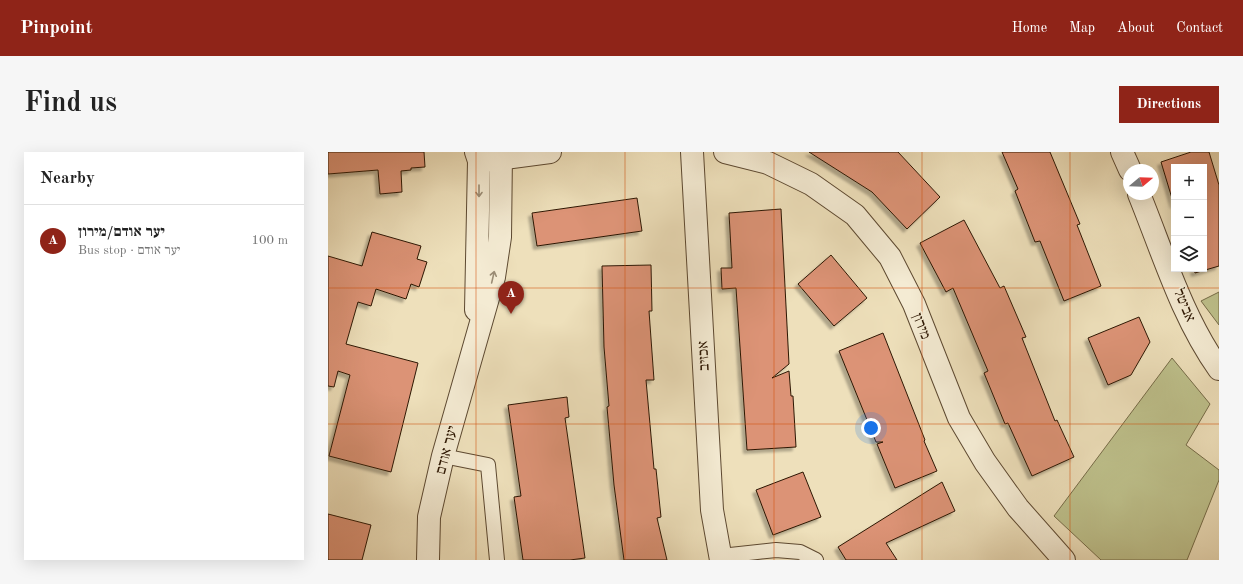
<!DOCTYPE html>
<html lang="en">
<head>
<meta charset="utf-8">
<style>
	:root { --surface:#fff; --page:#f6f6f6; --text:#222; --muted:#767676; --line:#e0e0e0; --accent:#8f2418 }
	body { margin:0; font-family:"Old Standard TT","Frank Ruhl Libre",serif; background:var(--page); color:var(--text) }
	.controls { position:absolute; right:12px; top:12px; display:grid; overflow:hidden; border-radius:0px; box-shadow:0 4px 16px #0002 }
	.controls button { width:36px; height:36px; display:grid; place-items:center; padding:0; border:0; border-bottom:1px solid var(--line); background:var(--surface); color:var(--text); font:20px sans-serif }
	.compass { position:absolute; left:795px; top:12px; width:36px; height:36px; border-radius:50%; background:var(--surface); box-shadow:0 4px 16px #0002; rotate:71deg }
	.you { position:absolute; left:543px; top:276px; width:14px; height:14px; margin:-10px; border:3px solid #fff; border-radius:50%; background:#1a73e8; box-shadow:0 0 0 6px #1a73e833 }
	.badge { display:grid; place-items:center; width:26px; height:26px; border-radius:50%; background:var(--accent); color:#fff; font-size:13px; font-weight:700 }
	.pin { position:absolute; translate:-50% -33px; filter:drop-shadow(0 1px 2px #0008) }
	.pin::after { content:''; position:absolute; top:21px; width:14px; height:12px; background:inherit; clip-path:polygon(0 0,100% 0,50% 100%) }
	.list { margin:0; padding:0; list-style:none }
	h2 { display:flex; justify-content:space-between; align-items:center; height:52px; margin:0; padding:0 16px; font-size:17px }
	h2 small { font-size:13px; font-weight:400; color:var(--muted) }
	.list li { display:grid; grid-template-columns:26px 1fr auto; gap:12px; align-items:center; box-sizing:border-box; height:72px; padding:0 16px; border-top:1px solid var(--line) }
	.list b { display:block; font-size:15px; white-space:nowrap }
	.list p { margin:0; font-size:13px; white-space:nowrap; color:var(--muted) }
	.list em { font-size:13px; font-style:normal; color:var(--muted) }
	.icon { flex:none; width:22px; height:22px; fill:none; stroke:currentColor; stroke-width:2; stroke-linecap:round; stroke-linejoin:round }
	.map { position:relative; flex:none; width:891px; height:408px; overflow:hidden; border-radius:0px }
	header { display:flex; align-items:center; gap:24px; box-sizing:border-box; height:56px; padding:0 20px; background:var(--accent); color:#fff }
	header strong { font-size:19px }
	nav { display:flex; gap:22px; margin-inline-start:auto; font-size:14px }
	.intro { display:flex; align-items:center; justify-content:space-between; box-sizing:border-box; height:96px; padding:0 24px }
	h1 { margin:0; font-size:28px }
	.button { padding:10px 18px; border-radius:0px; background:var(--accent); color:#fff; font-size:14px; font-weight:700 }
	main { display:flex; gap:24px; padding:0 24px }
	aside { flex:1; background:var(--surface); border-radius:0px; box-shadow:0 4px 16px #0002 }
	.map>svg:first-child { display:block }
	.green { fill:#bec18c; stroke:#766c48 }
	.building { fill:#dc9376; stroke:#2d1703; filter:url(#shadow) }
	.lines { fill:none; stroke-linecap:round; stroke-linejoin:round }
	.service-casing { stroke:#5d4931; stroke-width:16 }
	.minor-casing { stroke:#5d4931; stroke-width:24 }
	.tertiary-casing { stroke:#5d4931; stroke-width:24 }
	.service { stroke:#f4ebd3; stroke-width:14 }
	.minor { stroke:#f4ebd3; stroke-width:22 }
	.tertiary { stroke:#f4ebd3; stroke-width:22 }
	.oneway { stroke:#9a8c75 }
	.grid { fill:none; stroke:#d5520b; stroke-width:1; stroke-opacity:0.55 }
	.labels { text-anchor:middle; stroke-width:3.5; stroke-linejoin:round; paint-order:stroke }
	.street-label { font-size:15px; fill:#2d1703; stroke:#f4ebd3 }
</style>
</head>
<body>
<header>
<strong>Pinpoint</strong>
<nav><a>Home</a><a>Map</a><a>About</a><a>Contact</a></nav>
</header>
<div class="intro"><h1>Find us</h1><a class="button">Directions</a></div>
<main>
<aside>
<h2>Nearby<small></small></h2>
<ul class="list">
<li><span class="badge">A</span><div><b>יער אודם/מירון</b><p>Bus stop · יער אודם</p></div><em>100 m</em></li>
</ul>
</aside>
<div class="map">
<svg width="891" height="408" viewBox="0 0 891 408">
	<defs>
		<filter id="shadow"><feDropShadow dx="-3.5" dy="3.5" stdDeviation="1" flood-color="#0004"/></filter>
	</defs>
	<rect width="100%" height="100%" fill="#eee0bb"/>
	<filter id="stains"><feTurbulence type="fractalNoise" baseFrequency=".005" numOctaves="4"/><feColorMatrix values="0 0 0 0 .2 0 0 0 0 .09 0 0 0 0 .02 0 0 0 .5 -.17"/></filter>
	<radialGradient id="worn" r=".72"><stop offset=".6" stop-color="#630" stop-opacity="0"/><stop offset="1" stop-color="#630" stop-opacity=".3"/></radialGradient>
	<!-- green -->
	<g class="green">
		<polygon points="891,140 891,173 873,149"/>
		<polygon points="844,206 882,252 858,293 891,318 891,328 859,408 773,408 726,364"/>
	</g>
	<!-- building -->
	<g class="building">
		<polygon points="0,0 96,0 97,15 83,16 83,18 73,19 74,40 52,42 50,18 0,22"/>
		<polygon points="481,0 570,0 612,45 579,77 544,40"/>
		<polygon points="674,0 722,0 752,72 749,73 773,134 736,149 712,89 707,90 687,39 690,37"/>
		<polygon points="863,0 881,0 891,33 891,114 867,121 866,117 876,117 876,15 846,15 846,53 833,10"/>
		<polygon points="309,46 314,79 209,94 204,61"/>
		<polygon points="453,57 461,212 444,226 461,219 463,244 465,244 468,295 419,298 408,136 394,137 393,116 404,116 401,61"/>
		<polygon points="636,68 672,136 676,134 698,185 694,186 727,269 729,268 746,305 704,324 680,271 677,272 656,221 660,219 625,136 618,140 592,91"/>
		<polygon points="44,80 93,94 89,107 99,110 91,135 83,132 78,147 48,137 43,154 30,150 18,192 90,211 63,320 1,304 22,223 10,219 6,235 0,234 0,104 34,114"/>
		<polygon points="503,103 539,146 506,174 470,132"/>
		<polygon points="323,113 324,159 321,159 326,228 318,228 326,317 328,317 333,365 329,366 339,408 296,408 286,333 279,255 281,254 276,195 274,114"/>
		<polygon points="811,165 822,190 803,223 780,233 760,186"/>
		<polygon points="555,181 597,288 596,289 609,319 567,336 549,292 555,290 548,290 511,199"/>
		<polygon points="239,245 241,265 237,266 257,406 242,408 195,408 186,345 193,344 180,253"/>
		<polygon points="475,320 493,365 445,383 428,338"/>
		<polygon points="614,330 627,359 558,391 569,408 518,408 510,395"/>
		<polygon points="0,362 43,373 34,408 0,408"/>
	</g>
	<g class="lines">
		<!-- service casing -->
		<g class="service-casing">
			<g id="service">
				<polyline points="115,304 160,313 169,408"/>
				<polyline points="393,404 448,398 472,400 488,408"/>
			</g>
		</g>
		<!-- minor casing -->
		<g class="minor-casing">
			<g id="minor">
				<polyline points="364,0 384,358 393,408"/>
				<polyline points="397,0 440,11 483,32 527,63 562,105 586,152 631,266 657,310 690,356 736,408"/>
				<polyline points="794,0 802,18"/>
				<polyline points="154,9 222,0"/>
				<path d="M 811,42 C 835,101 854,165 891,217"/>
			</g>
		</g>
		<!-- tertiary casing -->
		<g class="tertiary-casing">
			<g id="tertiary">
				<polyline points="148,0 151,9 148,158"/>
				<polyline points="100,408 101,365 115,304 166,125 172,85 173,0"/>
			</g>
		</g>
		<!-- service -->
		<use href="#service" class="service"/>
		<!-- minor -->
		<use href="#minor" class="minor"/>
		<!-- tertiary -->
		<use href="#tertiary" class="tertiary"/>
	</g>
	<!-- one-way arrows -->
	<defs><path id="oneway-shaft" d="M-6 0H5M1.5-3L5.5 0L1.5 3" fill="none" stroke-width="1.6" stroke-linecap="round" stroke-linejoin="round"/></defs>
	<g class="oneway">
		<use href="#oneway-shaft" transform="translate(151 39) rotate(90)"/>
		<use href="#oneway-shaft" transform="translate(165 125) rotate(-77)"/>
	</g>
	<!-- grid -->
	<path class="grid" d="M 148,0 L 148,408M 297,0 L 297,408M 446,0 L 446,408M 594,0 L 594,408M 742,0 L 742,408M 0,136 L 891,136M 0,272 L 891,272"/>
	<g class="labels">
		<!-- street labels -->
		<g class="street-label">
			<text transform="translate(857 153) rotate(67)" y="5">אביטל</text>
			<text transform="translate(594 174) rotate(68)" y="5">מירון</text>
			<text transform="translate(375 204) rotate(-93)" y="5">אכזיב</text>
			<text transform="translate(118 298) rotate(-75)" y="5">יער אודם</text>
		</g>
	</g>
	<rect width="100%" height="100%" filter="url(#stains)"/>
	<rect width="100%" height="100%" fill="url(#worn)"/>
</svg>
<div class="controls">
<button>+</button>
<button>−</button>
<button><svg class="icon" aria-label="layers" viewBox="0 0 24 24"><path d="M12 4l9 5-9 5-9-5zM3 14l9 5 9-5"/></svg></button>
</div>
<svg class="compass" viewBox="-18 -18 36 36"><path d="M0-13l5 13h-10z" fill="#e53935"/><path d="M0 13l5-13h-10z" fill="#767676"/></svg>
<div class="you"></div>
<div class="pin badge" style="left:183px;top:162px">A</div>
</div>
</main>
</body>
</html>
